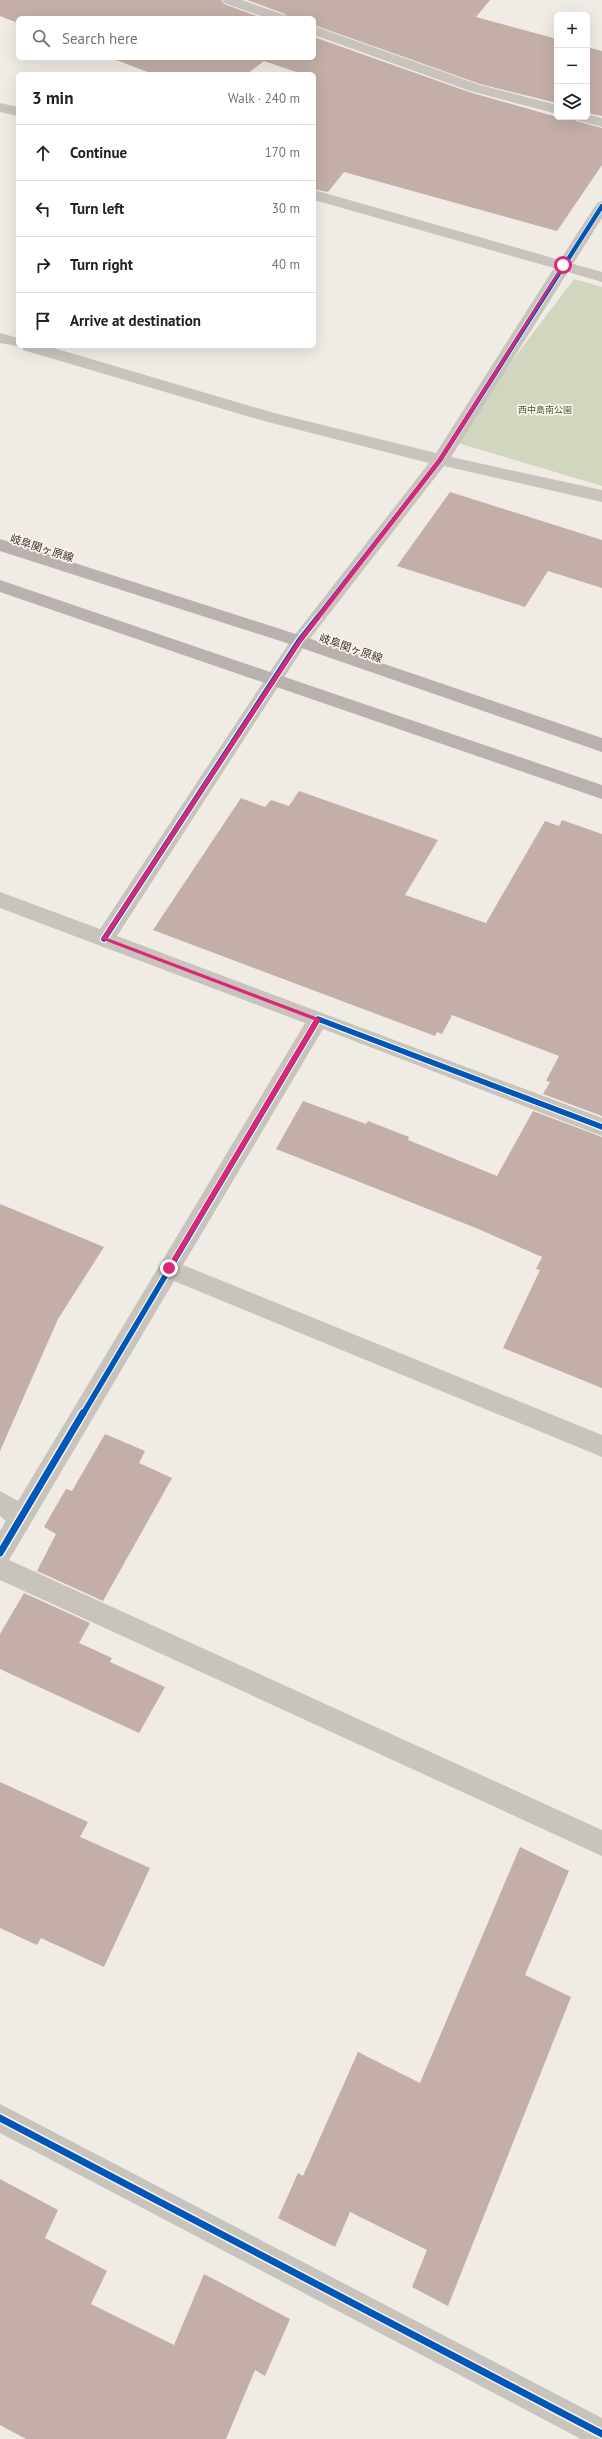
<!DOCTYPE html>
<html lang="en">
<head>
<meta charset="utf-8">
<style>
	:root { --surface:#fff; --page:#f6f6f6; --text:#202124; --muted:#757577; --line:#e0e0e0 }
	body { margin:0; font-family:"PT Sans","Noto Sans JP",sans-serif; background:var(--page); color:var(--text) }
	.controls { position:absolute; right:12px; top:12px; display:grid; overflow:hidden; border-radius:6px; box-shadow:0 4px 16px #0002 }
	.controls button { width:36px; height:36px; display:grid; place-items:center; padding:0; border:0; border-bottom:1px solid var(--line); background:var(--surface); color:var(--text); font:20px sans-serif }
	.stop { position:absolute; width:12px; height:12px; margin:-9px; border:3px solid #db2777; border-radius:50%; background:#fff }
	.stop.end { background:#db2777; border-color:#fff; box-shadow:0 1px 4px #0008 }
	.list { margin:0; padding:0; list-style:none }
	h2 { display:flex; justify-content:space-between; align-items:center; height:52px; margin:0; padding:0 16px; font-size:17px }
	h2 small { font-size:13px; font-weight:400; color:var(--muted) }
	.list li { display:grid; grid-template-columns:26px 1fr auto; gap:12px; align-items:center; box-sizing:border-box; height:56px; padding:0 16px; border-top:1px solid var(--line) }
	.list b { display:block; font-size:15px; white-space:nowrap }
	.list em { font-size:13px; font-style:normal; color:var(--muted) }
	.icon { flex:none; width:22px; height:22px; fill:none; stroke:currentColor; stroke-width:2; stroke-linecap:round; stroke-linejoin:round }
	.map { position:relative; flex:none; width:602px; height:2439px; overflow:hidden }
	.search { position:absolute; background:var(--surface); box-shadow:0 4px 16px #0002; left:16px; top:16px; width:300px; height:44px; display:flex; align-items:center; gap:10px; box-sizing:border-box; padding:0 14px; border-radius:6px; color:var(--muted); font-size:15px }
	.panel { position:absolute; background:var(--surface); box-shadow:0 4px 16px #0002; left:16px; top:72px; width:300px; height:276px; border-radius:6px }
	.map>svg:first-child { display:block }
	.green { fill:#d1d6bf }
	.building { fill:#c3afa7 }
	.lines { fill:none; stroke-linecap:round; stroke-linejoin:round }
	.street { fill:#c9c3be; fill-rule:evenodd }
	.primary { fill:#b8b1ad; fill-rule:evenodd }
	.cycleway-far2-casing { stroke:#fbf5ee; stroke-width:6 }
	.cycleway-far1-casing { stroke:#fbf5ee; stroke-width:8 }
	.cycleway-casing { stroke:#fbf5ee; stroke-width:10 }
	.cycleway-far2 { stroke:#0057b8; stroke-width:4.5 }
	.cycleway-far1 { stroke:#0057b8; stroke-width:5.5 }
	.cycleway { stroke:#0057b8; stroke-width:7 }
	.route { fill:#db2777 }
	.labels { text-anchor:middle; stroke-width:3.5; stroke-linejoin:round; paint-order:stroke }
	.far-park-label { font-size:9px; fill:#4a5a2e; stroke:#fbf5ee }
	.street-label { font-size:11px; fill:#3b302b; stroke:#fbf5ee }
</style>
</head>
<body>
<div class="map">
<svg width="602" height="2439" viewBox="0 0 602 2439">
	<rect width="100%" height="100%" fill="#f0ebe5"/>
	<!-- green -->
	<polygon class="green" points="574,279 602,287 602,486 451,441"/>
	<!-- building -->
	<g class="building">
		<polygon points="0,0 221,0 224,4 262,18 18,18 18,23 0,16"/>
		<polygon points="247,0 490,0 476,17 557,39 557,103 480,84 314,25 314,18 288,18 285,14"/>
		<polygon points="314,37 469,92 557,117 573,117 576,121 602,128 602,165 557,231 344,172 328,192 314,189 314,74 302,74 264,61 247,74 153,74 111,58 314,58"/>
		<polygon points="587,47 602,51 602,116 587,113"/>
		<polygon points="450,492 602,540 602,588 548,571 525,607 397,566"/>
		<polygon points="299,791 438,840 405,895 486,923 545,821 559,826 562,820 602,834 602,1116 543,1094 550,1082 546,1081 559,1056 452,1015 442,1034 437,1032 435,1036 153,930 241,798 265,807 271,800 289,806"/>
		<polygon points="303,1101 366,1124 368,1121 409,1137 408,1140 497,1176 533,1111 602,1137 602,1388 503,1348 540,1270 536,1269 542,1257 476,1228 276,1149"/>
		<polygon points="0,1204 104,1247 58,1319 0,1451"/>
		<polygon points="105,1434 145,1451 139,1463 172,1478 103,1601 37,1571 56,1534 44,1527 66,1489 72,1491"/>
		<polygon points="24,1593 90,1623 79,1643 112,1658 110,1662 165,1687 139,1733 0,1669 0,1634"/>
		<polygon points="0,1782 88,1822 80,1837 150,1868 104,1967 41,1938 37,1945 0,1928"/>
		<polygon points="520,1847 569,1871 525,1975 571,1997 448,2306 412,2287 427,2250 350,2212 335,2247 278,2218 298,2173 303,2176 358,2052 420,2083"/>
		<polygon points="0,2179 58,2210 45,2238 107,2271 91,2304 174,2345 204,2274 290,2319 265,2376 255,2370 226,2439 26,2439 0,2425"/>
	</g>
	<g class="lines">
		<!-- street -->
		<g class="street">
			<polygon points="222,0 242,0 285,15 287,18 267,18 224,3"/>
			<polygon points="314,26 480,85 557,105 557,114 470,91 314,35"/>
			<polygon points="0,103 18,107 18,116 0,112"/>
			<polygon points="587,114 602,118 602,127 576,120 574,117 587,117"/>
			<polygon points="314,190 560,260 597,203 602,201 602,218 573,264 602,272 602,282 568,272 451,457 602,490 602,502 444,466 305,645 117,936 602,1118 602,1136 323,1029 183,1265 602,1435 602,1457 174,1281 9,1560 602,1830 602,1856 0,1580 0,1531 6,1521 0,1516 0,1491 18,1501 305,1023 0,908 0,892 100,929 293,637 429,463 264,421 23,350 22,347 0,343 0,333 18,338 18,346 47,346 274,413 436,453 554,268 314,200"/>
			<polygon points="0,2104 602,2418 602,2439 581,2439 0,2133"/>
		</g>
		<!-- primary -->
		<g class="primary">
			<polygon points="0,539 305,637 602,738 602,752 293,645 0,551"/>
			<polygon points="0,580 602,785 602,799 0,592"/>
		</g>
		<!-- cycleway-far2 casing -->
		<g class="cycleway-far2-casing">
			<polyline id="cycleway-far2" points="317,618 440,460 602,206"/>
		</g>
		<!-- cycleway-far1 casing -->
		<g class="cycleway-far1-casing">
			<g id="cycleway-far1">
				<polyline points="104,939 299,641 318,617"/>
				<polyline points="83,1414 318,1019 602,1127"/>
			</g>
		</g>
		<!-- cycleway casing -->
		<g class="cycleway-casing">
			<g id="cycleway">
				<polyline points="0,1553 83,1413"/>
				<polyline points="0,2118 602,2434"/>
			</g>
		</g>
		<!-- cycleway-far2 -->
		<use href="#cycleway-far2" class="cycleway-far2"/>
		<!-- cycleway-far1 -->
		<use href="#cycleway-far1" class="cycleway-far1"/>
		<!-- cycleway -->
		<use href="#cycleway" class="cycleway"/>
	</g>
	<!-- route -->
	<polygon class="route" points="563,264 565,265 442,461 301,643 107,938 321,1019 171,1270 167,1270 167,1267 314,1020 101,939 298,640 438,459"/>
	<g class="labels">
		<!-- far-park labels -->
		<g class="far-park-label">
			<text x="545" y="413">西中島南公園</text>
		</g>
		<!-- street labels -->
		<g class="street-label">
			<text transform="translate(42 548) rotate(18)" y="4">岐阜関ヶ原線</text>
			<text transform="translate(351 648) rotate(19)" y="4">岐阜関ヶ原線</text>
		</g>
	</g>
</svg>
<div class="controls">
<button>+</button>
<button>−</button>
<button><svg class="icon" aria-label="layers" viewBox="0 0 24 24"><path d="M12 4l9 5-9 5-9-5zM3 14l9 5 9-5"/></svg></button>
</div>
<div class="stop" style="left:563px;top:265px"></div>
<div class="stop end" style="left:169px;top:1268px"></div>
<div class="search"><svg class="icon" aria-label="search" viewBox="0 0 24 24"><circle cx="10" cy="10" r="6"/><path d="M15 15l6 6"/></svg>Search here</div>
<section class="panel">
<h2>3 min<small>Walk · 240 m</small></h2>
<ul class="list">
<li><svg class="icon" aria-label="ahead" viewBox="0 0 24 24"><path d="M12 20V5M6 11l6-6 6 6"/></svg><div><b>Continue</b></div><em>170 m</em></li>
<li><svg class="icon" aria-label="left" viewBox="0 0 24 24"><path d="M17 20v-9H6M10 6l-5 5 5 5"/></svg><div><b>Turn left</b></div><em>30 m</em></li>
<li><svg class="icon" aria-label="right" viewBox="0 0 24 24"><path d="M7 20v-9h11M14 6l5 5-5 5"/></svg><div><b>Turn right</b></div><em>40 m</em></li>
<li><svg class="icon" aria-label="arrive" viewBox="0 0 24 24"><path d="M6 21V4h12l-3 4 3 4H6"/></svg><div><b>Arrive at destination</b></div></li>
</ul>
</section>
</div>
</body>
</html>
